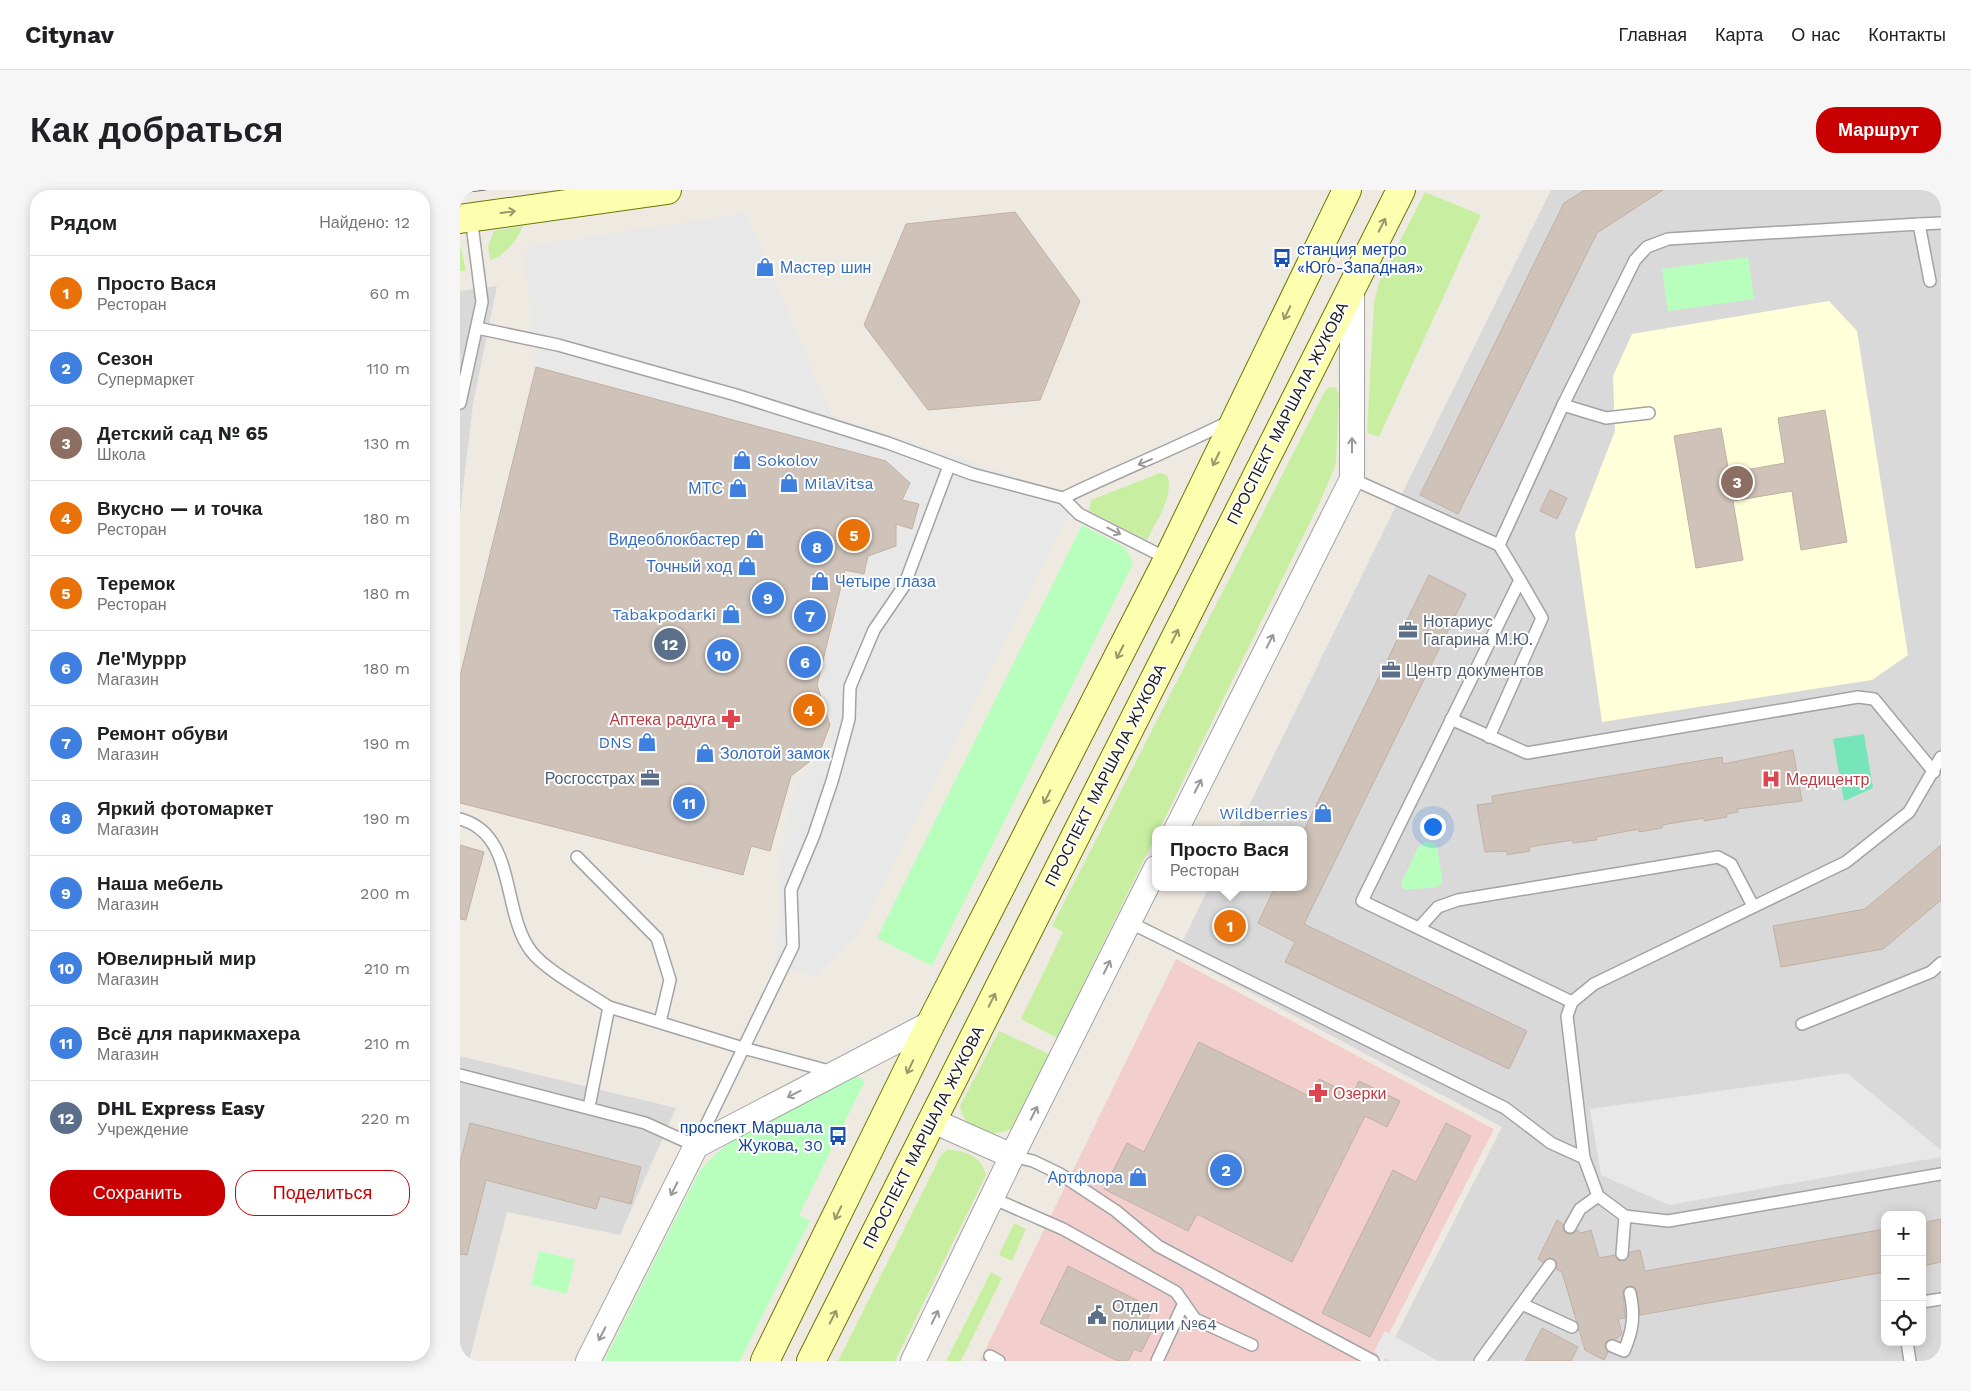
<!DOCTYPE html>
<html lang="ru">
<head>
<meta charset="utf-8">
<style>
	:root { --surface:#fff; --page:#f6f6f6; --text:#202124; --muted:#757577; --line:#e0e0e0; --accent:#c80002 }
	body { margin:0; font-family:"Work Sans",sans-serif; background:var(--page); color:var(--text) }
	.controls { position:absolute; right:15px; bottom:15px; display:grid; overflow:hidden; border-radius:10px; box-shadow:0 2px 12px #0003 }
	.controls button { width:45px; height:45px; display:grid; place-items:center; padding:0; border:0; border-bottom:1px solid var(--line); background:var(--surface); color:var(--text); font:25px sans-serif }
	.you { position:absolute; left:972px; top:636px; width:18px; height:18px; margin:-12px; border:4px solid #fff; border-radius:50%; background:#1a73e8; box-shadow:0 0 0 8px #1a73e833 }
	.badge { display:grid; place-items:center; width:32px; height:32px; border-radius:50%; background:var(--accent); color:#fff; font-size:16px; font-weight:700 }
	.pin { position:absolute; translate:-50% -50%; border:2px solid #fff; box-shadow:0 1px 5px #0006 }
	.popup { position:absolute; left:692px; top:636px; width:155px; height:65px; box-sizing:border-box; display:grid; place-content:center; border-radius:10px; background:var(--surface); filter:drop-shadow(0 1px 4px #0005); font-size:16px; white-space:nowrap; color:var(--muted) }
	.popup b { font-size:19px; color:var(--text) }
	.popup::after { content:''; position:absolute; left:50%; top:100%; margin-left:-10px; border:10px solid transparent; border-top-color:var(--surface) }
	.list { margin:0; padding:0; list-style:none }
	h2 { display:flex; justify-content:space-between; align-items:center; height:65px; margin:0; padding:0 20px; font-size:21px }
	h2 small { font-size:16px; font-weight:400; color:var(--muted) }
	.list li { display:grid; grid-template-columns:32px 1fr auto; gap:15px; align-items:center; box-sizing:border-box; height:75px; padding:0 20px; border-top:1px solid var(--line) }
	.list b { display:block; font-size:19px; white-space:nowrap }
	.list p { margin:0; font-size:16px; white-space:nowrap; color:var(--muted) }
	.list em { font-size:16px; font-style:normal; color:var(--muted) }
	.actions { display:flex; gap:10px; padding:15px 20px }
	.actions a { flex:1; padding:11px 0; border:1px solid var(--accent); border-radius:20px; text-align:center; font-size:18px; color:var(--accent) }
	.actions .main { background:var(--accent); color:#fff }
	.icon { flex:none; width:28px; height:28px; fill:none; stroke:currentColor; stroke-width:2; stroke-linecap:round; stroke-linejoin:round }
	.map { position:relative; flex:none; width:1481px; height:1171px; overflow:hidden; border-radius:20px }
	header { display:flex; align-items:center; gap:30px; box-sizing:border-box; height:70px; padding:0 25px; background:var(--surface); border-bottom:1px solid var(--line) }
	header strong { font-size:24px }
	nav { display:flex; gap:28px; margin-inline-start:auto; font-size:18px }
	.intro { display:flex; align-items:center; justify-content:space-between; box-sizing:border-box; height:120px; padding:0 30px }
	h1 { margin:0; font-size:35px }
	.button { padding:12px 22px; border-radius:20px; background:var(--accent); color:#fff; font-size:18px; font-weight:700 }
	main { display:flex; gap:30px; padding:0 30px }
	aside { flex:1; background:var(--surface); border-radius:20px; box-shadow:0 2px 12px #0003 }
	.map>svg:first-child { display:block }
	.residential { fill:#dad9d9; fill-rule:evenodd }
	.commercial { fill:#f2cecd }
	.education { fill:#ffffd9 }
	.grass { fill:#c8efa1 }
	.park { fill:#b8ffbd }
	.pitch { fill:#76e6ba }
	.parking { fill:#e8e8e8 }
	.building { fill:#cfc3b9; stroke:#c2afa2 }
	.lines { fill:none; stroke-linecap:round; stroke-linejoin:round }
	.service-casing { stroke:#a3a3a3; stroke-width:14 }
	.minor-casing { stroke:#a3a3a3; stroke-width:26 }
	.secondary-casing { stroke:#6b7600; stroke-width:30 }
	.service { stroke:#fff; stroke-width:11 }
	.minor { stroke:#fff; stroke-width:24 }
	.secondary { stroke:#fcffae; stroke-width:28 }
	.tram { stroke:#6a6a6a; stroke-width:1 }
	.oneway { stroke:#97996c }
	.oneway2 { stroke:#999 }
	.labels { text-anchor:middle; stroke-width:4; stroke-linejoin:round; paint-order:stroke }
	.transit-label { font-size:16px; fill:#164399; stroke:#fff; text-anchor:start }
	.shop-label { font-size:16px; fill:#366cbe; stroke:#fff; text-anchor:end }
	.street-label { font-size:16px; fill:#1c1c1c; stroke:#fff }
	.service-label { font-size:16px; fill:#4e5e75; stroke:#fff; text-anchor:start }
	.health-label { font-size:16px; fill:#be3a42; stroke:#fff; text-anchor:start }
</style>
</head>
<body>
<header>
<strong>Citynav</strong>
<nav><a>Главная</a><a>Карта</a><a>О нас</a><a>Контакты</a></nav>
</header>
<div class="intro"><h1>Как добраться</h1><a class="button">Маршрут</a></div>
<main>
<aside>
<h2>Рядом<small>Найдено: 12</small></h2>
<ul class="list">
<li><span class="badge" style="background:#e8710a">1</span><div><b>Просто Вася</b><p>Ресторан</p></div><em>60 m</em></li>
<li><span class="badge" style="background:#3f7fe0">2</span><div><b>Сезон</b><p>Супермаркет</p></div><em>110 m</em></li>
<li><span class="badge" style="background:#8d6e63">3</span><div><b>Детский сад № 65</b><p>Школа</p></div><em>130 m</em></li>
<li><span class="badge" style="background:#e8710a">4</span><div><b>Вкусно — и точка</b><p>Ресторан</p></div><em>180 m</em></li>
<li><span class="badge" style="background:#e8710a">5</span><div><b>Теремок</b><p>Ресторан</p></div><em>180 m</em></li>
<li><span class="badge" style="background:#3f7fe0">6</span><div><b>Ле'Муррр</b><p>Магазин</p></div><em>180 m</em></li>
<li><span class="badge" style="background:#3f7fe0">7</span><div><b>Ремонт обуви</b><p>Магазин</p></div><em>190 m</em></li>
<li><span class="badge" style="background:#3f7fe0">8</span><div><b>Яркий фотомаркет</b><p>Магазин</p></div><em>190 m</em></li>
<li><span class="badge" style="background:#3f7fe0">9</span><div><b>Наша мебель</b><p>Магазин</p></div><em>200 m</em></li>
<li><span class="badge" style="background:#3f7fe0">10</span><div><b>Ювелирный мир</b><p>Магазин</p></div><em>210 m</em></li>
<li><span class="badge" style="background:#3f7fe0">11</span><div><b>Всё для парикмахера</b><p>Магазин</p></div><em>210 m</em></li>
<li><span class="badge" style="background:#5c6f8a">12</span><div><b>DHL Express Easy</b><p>Учреждение</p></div><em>220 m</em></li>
</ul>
<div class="actions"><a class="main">Сохранить</a><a>Поделиться</a></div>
</aside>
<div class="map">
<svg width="1481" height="1171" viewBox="0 0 1481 1171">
	<rect width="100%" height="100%" fill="#efeae1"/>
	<!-- residential -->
	<g class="residential">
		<path d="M 1091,0 L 1481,0 L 1481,1171 L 923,1171 L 1042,937 L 717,763 L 749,697 L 844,697 L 844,640 L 777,640 ZM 1425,1025 L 1462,1025 L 1462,1152 L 1425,1152 Z"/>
		<polygon points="37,96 13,214 0,324 0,101"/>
		<polygon points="0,866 216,918 160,1045 47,1022 9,1171 0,1171"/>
	</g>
	<!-- commercial -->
	<polygon class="commercial" points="716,769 1034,939 915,1171 520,1171"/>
	<!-- education -->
	<polygon class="education" points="1369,111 1397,141 1448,465 1412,490 1142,532 1115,344 1155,241 1153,186 1172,144"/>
	<!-- grass -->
	<g class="grass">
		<polygon points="965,2 1021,25 919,247 907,243 914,113 919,92"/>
		<path d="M 63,36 C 58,49 44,67 30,70 L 28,56 L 34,41 Z"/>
		<polygon points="0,55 6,81 0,81"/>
		<polygon points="870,197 876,198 879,205 876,274 860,312 699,640 696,640 696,645 597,848 561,829 603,742 592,736 865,201"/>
		<path d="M 700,283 L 707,285 C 715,306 696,331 687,350 L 629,321 L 631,310 Z"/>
		<path d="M 539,841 L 589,864 L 551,939 C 527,949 505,942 500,916 Z"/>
		<path d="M 487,960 C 505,960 522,967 526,985 L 435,1171 L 378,1171 L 481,965 Z"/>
		<polygon points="554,1033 566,1039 552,1071 539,1065"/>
		<polygon points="531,1082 542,1088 501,1171 486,1171"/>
	</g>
	<!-- park -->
	<g class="park">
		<polygon points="1288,67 1294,109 1208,121 1202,79"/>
		<polygon points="622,335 666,358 673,374 472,776 417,748"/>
		<polygon points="965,652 971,652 977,656 982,688 981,694 976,697 944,700 941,693 959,656"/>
		<path d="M 391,883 L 405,891 L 339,1025 L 350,1031 L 280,1171 L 144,1171 L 240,980 C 280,935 339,912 391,883 Z"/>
		<polygon points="79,1061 115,1070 107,1104 71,1095"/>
	</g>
	<!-- pitch -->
	<polygon class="pitch" points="1404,544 1413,598 1384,611 1373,549"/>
	<!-- parking -->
	<g class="parking">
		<polygon points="286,23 371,225 617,307 399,742 355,788 313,773 317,762 320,686 327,624 339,589 366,558 374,535 360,495 387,382 405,386 416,331 452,338 459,314 442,310 450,294 448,291 423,305 430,272 76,177 64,65 74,55"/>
		<polygon points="1387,883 1481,960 1481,967 1209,1015 1141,985 1130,919"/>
		<polygon points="925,1141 978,1171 931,1171 914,1162"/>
	</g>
	<!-- building -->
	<g class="building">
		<polygon points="1125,0 1203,0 1137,43 998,324 960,305 1104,13"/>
		<polygon points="555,22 620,111 580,210 468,220 404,135 446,34"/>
		<polygon points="76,177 426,271 450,293 442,310 459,314 452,339 436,334 436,356 408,366 404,384 385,380 357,495 370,535 362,556 349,572 331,586 310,661 291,656 283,685 0,613 0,486"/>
		<polygon points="1365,220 1387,352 1341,360 1332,301 1273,311 1283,370 1236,378 1214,246 1261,238 1269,283 1325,273 1318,228"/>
		<polygon points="1090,300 1107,308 1097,329 1080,321"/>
		<polygon points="969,385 1006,404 844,734 1067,841 1049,879 825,772 835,752 798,733 815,697 844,697 844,640"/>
		<polygon points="1333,560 1342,611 1277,619 1278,622 1266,624 1267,627 1244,631 1244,628 1202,635 1202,638 1179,642 1179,639 1136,647 1136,650 1113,653 1113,650 1069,657 1070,661 1047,665 1047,661 1025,662 1017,615 1033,613 1032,606 1262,567 1263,574"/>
		<polygon points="0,655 24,662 6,730 0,729"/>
		<polygon points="1481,655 1481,710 1423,759 1321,777 1313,736 1405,719"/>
		<polygon points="739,852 851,907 859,889 892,905 899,891 940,911 927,937 905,926 832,1072 737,1024 728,1041 644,999 667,953 684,962"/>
		<polygon points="10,933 181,977 171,1014 140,1006 136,1019 26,990 7,1065 0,1064 0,973"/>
		<polygon points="986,933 1011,946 910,1147 862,1123 933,980 956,992"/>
		<polygon points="1481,1029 1481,1072 1462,1076 1462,1033"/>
		<polygon points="1097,1030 1103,1034 1103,1040 1107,1044 1113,1044 1117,1040 1121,1043 1131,1040 1139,1068 1155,1065 1158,1070 1165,1071 1170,1062 1180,1060 1185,1081 1425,1039 1425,1082 1180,1125 1177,1101 1173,1096 1168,1096 1163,1101 1165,1128 1158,1129 1162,1144 1156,1149 1151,1149 1145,1153 1145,1157 1148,1162 1144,1170 1125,1160 1102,1082 1096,1079 1097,1072 1091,1068 1083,1072 1078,1069"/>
		<polygon points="608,1076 693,1118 684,1136 693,1139 681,1162 674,1159 668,1171 658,1171 580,1133"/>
		<polygon points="1082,1138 1118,1157 1111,1171 1065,1171"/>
	</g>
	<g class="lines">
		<!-- service casing -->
		<g class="service-casing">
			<g id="service">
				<polyline points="1459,34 1481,33"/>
				<polyline points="17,138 98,155 276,205 428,253 512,284 603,308 619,324 708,369"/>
				<polyline points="0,213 22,112 11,27"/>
				<polyline points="1103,215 1146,228 1189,223"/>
				<polyline points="892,289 1039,355 1060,390 902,711 1112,812"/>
				<path d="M 603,308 C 658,281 715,259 770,231"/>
				<polyline points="1039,355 1103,215 1175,70 1187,57 1208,49 1459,34 1470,91"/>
				<polyline points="991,529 1067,563 1398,507 1414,509 1474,582"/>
				<polyline points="1029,547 1082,428 1060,390"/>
				<polyline points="1481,567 1449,622 1386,672 1134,794 1112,812 1107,826 1124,968 1138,1006 1165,1026 1208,1031 1481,984"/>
				<path d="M 0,629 C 57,644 41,722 71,761 C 85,780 128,803 149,817 L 129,917"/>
				<polyline points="117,667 197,748 210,790 200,832"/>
				<polyline points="669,732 1045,918 1091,953 1124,968"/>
				<polyline points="959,738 978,717 998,710 1258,667 1271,674 1293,716"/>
				<polyline points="149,817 283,858 373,882"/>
				<polyline points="1342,834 1471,782 1481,773"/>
				<polyline points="0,885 185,933 236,956 333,756 331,700 354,645 373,588 389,529 390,497 414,440 444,396 489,276"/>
				<polyline points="552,966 573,971 600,984 656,1021 698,1056 913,1171"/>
				<polyline points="532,1008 603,1039 716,1102 735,1129 792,1155"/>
				<polyline points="1110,1037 1120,1019 1138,1006"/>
				<polyline points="1162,1064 1165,1026"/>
				<polyline points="1462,1112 1481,1109"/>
				<polyline points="1062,1114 1112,1137"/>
				<polyline points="1447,1152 1450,1171"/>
				<path d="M 1152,1156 L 1164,1161 C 1173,1140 1175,1125 1170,1103"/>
				<polyline points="530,1166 539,1171"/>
				<polyline points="697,1171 724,1113"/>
				<polyline points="1020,1171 1090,1075"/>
			</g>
		</g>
		<!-- minor casing -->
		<g class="minor-casing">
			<g id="minor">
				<polyline points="716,640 892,289 892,96"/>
				<polyline points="471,930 552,966"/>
				<polyline points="128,1171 236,956 471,833"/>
				<polyline points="453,1171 552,966 696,678"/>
			</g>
		</g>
		<!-- secondary casing -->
		<g class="secondary-casing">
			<g id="secondary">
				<polyline points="0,29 207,0"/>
				<polyline points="305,1171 471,833 708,369 887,0"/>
				<polyline points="351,1171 941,0"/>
			</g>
		</g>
		<!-- service -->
		<use href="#service" class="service"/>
		<!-- minor -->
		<use href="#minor" class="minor"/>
		<!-- secondary -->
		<use href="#secondary" class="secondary"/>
		<!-- tram -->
		<polyline class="tram" points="0,3 26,0"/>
	</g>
	<!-- one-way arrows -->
	<defs><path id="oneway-shaft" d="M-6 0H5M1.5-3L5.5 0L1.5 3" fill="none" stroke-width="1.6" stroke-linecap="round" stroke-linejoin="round" transform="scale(1.25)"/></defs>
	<g class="oneway">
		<use href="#oneway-shaft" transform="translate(48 22) rotate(-8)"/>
		<use href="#oneway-shaft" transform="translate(922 35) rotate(-63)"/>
		<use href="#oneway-shaft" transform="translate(827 123) rotate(116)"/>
		<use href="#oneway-shaft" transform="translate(756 269) rotate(116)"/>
		<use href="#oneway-shaft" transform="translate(715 446) rotate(-63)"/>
		<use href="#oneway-shaft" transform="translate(660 462) rotate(117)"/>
		<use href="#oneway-shaft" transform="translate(587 607) rotate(117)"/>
		<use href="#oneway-shaft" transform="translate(532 810) rotate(-63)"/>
		<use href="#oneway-shaft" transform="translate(450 877) rotate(116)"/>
		<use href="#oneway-shaft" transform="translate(378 1023) rotate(116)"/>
		<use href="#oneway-shaft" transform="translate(373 1127) rotate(-63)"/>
	</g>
	<g class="oneway2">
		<use href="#oneway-shaft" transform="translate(892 255) rotate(-90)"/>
		<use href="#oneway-shaft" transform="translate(685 272) rotate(157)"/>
		<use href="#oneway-shaft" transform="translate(654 341) rotate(27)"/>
		<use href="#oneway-shaft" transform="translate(810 451) rotate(-63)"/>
		<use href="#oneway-shaft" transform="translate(738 596) rotate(-63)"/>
		<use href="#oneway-shaft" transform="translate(647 777) rotate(-64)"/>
		<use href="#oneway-shaft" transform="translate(334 904) rotate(153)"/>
		<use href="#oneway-shaft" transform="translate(574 923) rotate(-63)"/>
		<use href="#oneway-shaft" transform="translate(214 999) rotate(117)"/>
		<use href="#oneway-shaft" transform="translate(475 1127) rotate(-64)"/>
		<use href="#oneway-shaft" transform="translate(142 1144) rotate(117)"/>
	</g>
	<!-- icons -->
	<defs>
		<g id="bus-bare" transform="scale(1.5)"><path d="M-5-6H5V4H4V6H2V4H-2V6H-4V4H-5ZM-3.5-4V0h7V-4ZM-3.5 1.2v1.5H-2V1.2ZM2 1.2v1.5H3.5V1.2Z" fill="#1a4fb4" stroke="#fff" stroke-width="2.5" paint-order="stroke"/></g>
		<g id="shop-bare" transform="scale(1.5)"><path d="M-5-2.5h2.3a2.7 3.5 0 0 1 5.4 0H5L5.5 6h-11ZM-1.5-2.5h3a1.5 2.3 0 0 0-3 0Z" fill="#3f7fe0" stroke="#fff" stroke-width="2.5" paint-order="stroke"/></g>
		<g id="office-bare" transform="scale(1.5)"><path d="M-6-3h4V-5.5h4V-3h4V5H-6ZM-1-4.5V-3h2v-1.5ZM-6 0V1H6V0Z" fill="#5c6f8a" stroke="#fff" stroke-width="2.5" paint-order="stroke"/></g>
		<g id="pharmacy-bare" transform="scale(1.5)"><path d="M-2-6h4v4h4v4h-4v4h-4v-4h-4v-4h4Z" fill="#e0444e" stroke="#fff" stroke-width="2.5" paint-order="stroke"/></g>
		<g id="hospital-bare" transform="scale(1.5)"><path d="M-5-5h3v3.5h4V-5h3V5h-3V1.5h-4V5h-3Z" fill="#e0444e" stroke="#fff" stroke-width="2.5" paint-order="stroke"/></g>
		<g id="civic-bare" transform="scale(1.5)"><path d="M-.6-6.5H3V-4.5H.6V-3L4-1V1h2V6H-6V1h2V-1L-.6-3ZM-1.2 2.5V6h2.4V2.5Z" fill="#5c6f8a" stroke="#fff" stroke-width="2.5" paint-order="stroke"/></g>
	</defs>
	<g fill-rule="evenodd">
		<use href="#bus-bare" x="822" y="68"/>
		<use href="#shop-bare" x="305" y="77"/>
		<use href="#shop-bare" x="282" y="270"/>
		<use href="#shop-bare" x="329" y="293"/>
		<use href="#shop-bare" x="278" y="298"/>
		<use href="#shop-bare" x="295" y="349"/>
		<use href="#shop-bare" x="287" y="376"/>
		<use href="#shop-bare" x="360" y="391"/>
		<use href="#shop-bare" x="271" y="424"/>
		<use href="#office-bare" x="948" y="440"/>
		<use href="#office-bare" x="931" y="480"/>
		<use href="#pharmacy-bare" x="271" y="529"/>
		<use href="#shop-bare" x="187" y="552"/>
		<use href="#shop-bare" x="245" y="563"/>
		<use href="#office-bare" x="190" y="588"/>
		<use href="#hospital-bare" x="1311" y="589"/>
		<use href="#shop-bare" x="863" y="623"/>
		<use href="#pharmacy-bare" x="858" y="903"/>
		<use href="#bus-bare" x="378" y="946"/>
		<use href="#shop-bare" x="678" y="987"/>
		<use href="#civic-bare" x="637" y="1125"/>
	</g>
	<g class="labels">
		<!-- transit labels -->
		<g class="transit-label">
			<text x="837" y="65">станция метро<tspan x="837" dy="18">«Юго-Западная»</tspan></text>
			<text x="363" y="943" text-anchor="end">проспект Маршала<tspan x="363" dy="18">Жукова, 30</tspan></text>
		</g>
		<!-- shop labels -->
		<g class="shop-label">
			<text x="320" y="83" text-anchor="start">Мастер шин</text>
			<text x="297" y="276" text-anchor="start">Sokolov</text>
			<text x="344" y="299" text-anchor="start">MilaVitsa</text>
			<text x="263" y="304">МТС</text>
			<text x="280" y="355">Видеоблокбастер</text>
			<text x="272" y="382">Точный ход</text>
			<text x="375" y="397" text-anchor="start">Четыре глаза</text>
			<text x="256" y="430">Tabakpodarki</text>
			<text x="172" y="558">DNS</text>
			<text x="260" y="569" text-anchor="start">Золотой замок</text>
			<text x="848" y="629">Wildberries</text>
			<text x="663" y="993">Артфлора</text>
		</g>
		<!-- street labels -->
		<g class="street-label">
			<text transform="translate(827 223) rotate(-63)" y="6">ПРОСПЕКТ МАРШАЛА ЖУКОВА</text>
			<text transform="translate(645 585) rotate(-63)" y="6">ПРОСПЕКТ МАРШАЛА ЖУКОВА</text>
			<text transform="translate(463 947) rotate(-63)" y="6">ПРОСПЕКТ МАРШАЛА ЖУКОВА</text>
		</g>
		<!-- service labels -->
		<g class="service-label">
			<text x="963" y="437">Нотариус<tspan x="963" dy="18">Гагарина М.Ю.</tspan></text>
			<text x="946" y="486">Центр документов</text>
			<text x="175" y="594" text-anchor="end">Росгосстрах</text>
			<text x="652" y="1122">Отдел<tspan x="652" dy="18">полиции №64</tspan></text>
		</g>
		<!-- health labels -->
		<g class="health-label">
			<text x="256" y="535" text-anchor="end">Аптека радуга</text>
			<text x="1326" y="595">Медицентр</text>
			<text x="873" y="909">Озерки</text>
		</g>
	</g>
</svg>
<div class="controls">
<button>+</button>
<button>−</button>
<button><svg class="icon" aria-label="locate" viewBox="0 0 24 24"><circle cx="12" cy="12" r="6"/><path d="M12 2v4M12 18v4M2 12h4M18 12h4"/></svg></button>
</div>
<div class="you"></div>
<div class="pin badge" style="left:770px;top:736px;background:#e8710a">1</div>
<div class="popup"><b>Просто Вася</b>Ресторан</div>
<div class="pin badge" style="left:766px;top:980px;background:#3f7fe0">2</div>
<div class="pin badge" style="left:1277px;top:292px;background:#8d6e63">3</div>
<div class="pin badge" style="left:349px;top:520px;background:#e8710a">4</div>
<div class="pin badge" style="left:394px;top:345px;background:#e8710a">5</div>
<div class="pin badge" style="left:345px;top:472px;background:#3f7fe0">6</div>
<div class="pin badge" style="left:350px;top:426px;background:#3f7fe0">7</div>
<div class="pin badge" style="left:357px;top:357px;background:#3f7fe0">8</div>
<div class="pin badge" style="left:308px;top:408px;background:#3f7fe0">9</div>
<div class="pin badge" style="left:263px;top:465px;background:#3f7fe0">10</div>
<div class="pin badge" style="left:229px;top:613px;background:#3f7fe0">11</div>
<div class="pin badge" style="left:210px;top:454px;background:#5c6f8a">12</div>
</div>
</main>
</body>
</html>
